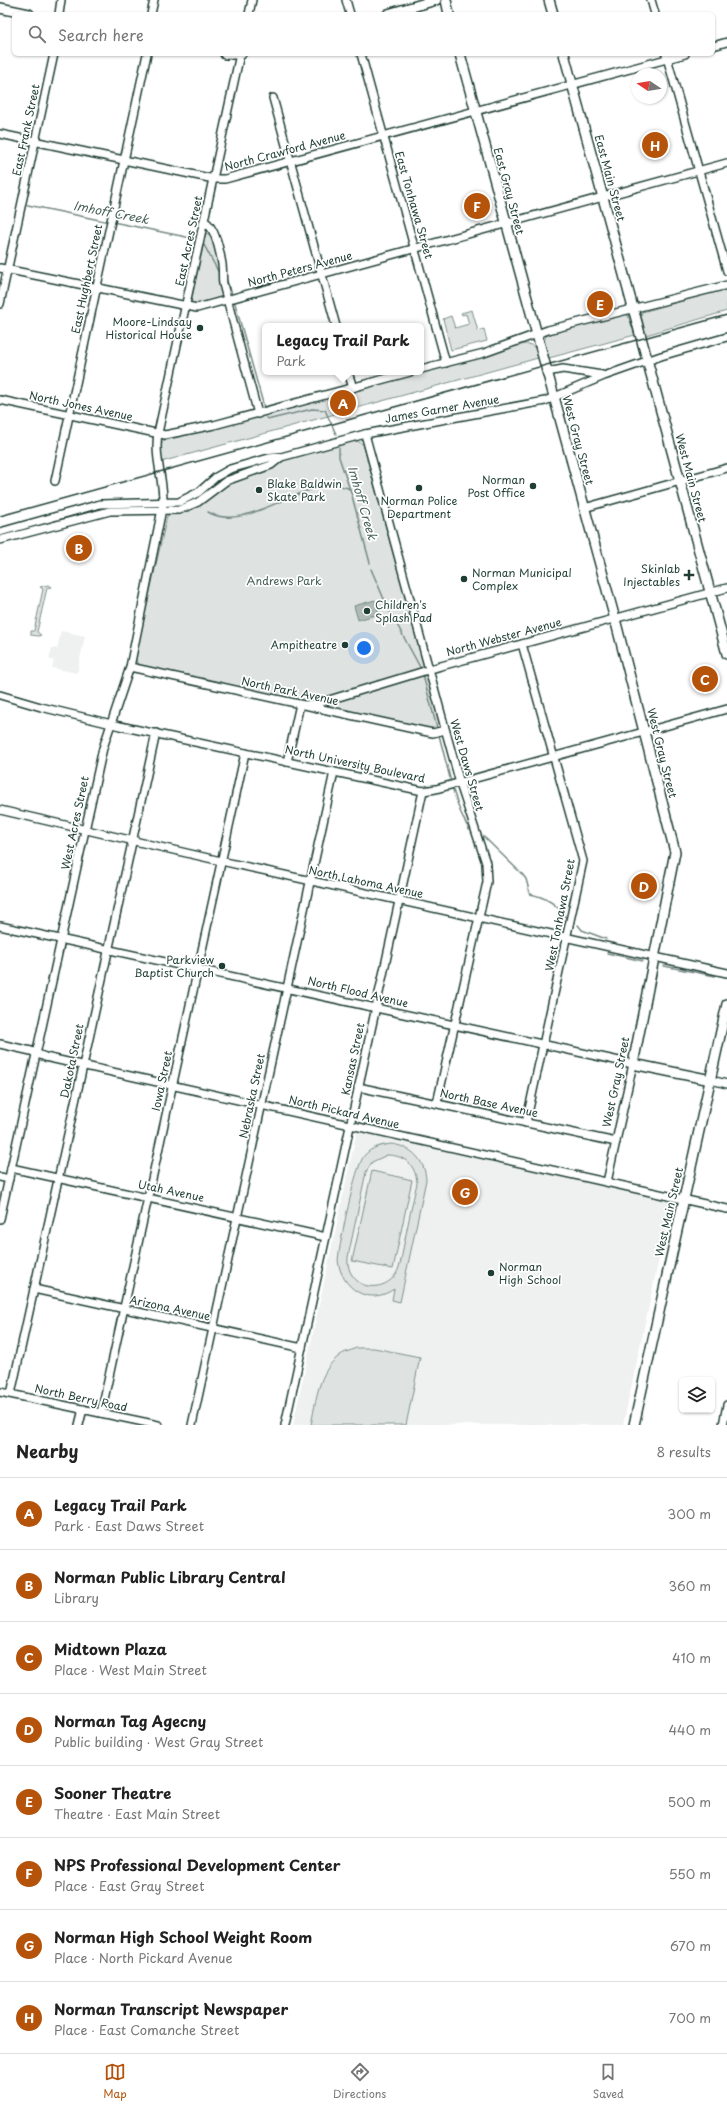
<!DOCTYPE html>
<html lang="en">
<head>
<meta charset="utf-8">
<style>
	:root { --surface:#fff; --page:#f6f6f6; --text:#222; --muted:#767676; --line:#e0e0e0; --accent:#b45309 }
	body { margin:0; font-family:"Playpen Sans",sans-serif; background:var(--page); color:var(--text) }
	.controls { position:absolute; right:12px; bottom:12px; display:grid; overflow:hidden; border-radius:6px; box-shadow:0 1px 3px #0004 }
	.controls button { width:36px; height:36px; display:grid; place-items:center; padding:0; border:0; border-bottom:1px solid var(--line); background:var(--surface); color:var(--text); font:20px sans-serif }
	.compass { position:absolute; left:631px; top:68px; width:36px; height:36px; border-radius:50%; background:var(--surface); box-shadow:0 1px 3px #0004; rotate:282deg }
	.you { position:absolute; left:364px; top:648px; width:14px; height:14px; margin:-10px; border:3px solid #fff; border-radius:50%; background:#1a73e8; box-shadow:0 0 0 6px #1a73e833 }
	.badge { display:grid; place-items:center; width:26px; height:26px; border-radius:50%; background:var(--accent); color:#fff; font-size:13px; font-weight:700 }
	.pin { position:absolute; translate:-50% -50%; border:2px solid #fff; box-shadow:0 1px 4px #0006 }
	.popup { position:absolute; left:262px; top:323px; width:162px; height:52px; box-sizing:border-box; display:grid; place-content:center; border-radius:6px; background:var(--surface); filter:drop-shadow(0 1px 3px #0005); font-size:13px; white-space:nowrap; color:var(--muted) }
	.popup b { font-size:15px; color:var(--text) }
	.popup::after { content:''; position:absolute; left:50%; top:100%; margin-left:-8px; border:8px solid transparent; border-top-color:var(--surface) }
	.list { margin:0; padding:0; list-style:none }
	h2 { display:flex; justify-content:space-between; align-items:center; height:52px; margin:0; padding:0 16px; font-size:17px }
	h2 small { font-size:13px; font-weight:400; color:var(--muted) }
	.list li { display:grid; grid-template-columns:26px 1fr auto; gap:12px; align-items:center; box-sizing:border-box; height:72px; padding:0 16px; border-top:1px solid var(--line) }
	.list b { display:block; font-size:15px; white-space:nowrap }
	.list p { margin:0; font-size:13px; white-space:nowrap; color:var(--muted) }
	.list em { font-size:13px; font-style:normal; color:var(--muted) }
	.icon { flex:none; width:22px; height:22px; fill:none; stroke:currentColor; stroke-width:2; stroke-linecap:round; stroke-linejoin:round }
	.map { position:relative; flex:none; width:727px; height:1425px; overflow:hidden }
	.search { position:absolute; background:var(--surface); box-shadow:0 1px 3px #0004; left:12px; right:12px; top:12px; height:44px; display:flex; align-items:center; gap:10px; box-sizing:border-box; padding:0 14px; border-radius:6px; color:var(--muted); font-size:15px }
	.sheet { height:628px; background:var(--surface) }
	nav { display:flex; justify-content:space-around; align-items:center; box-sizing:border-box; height:56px; border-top:1px solid var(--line); background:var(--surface); font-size:11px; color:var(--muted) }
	nav a { display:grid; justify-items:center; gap:2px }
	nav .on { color:var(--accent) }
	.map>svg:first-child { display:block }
	.built { fill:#eef1f0 }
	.green { fill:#dee3e2; stroke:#7e908b; fill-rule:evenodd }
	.water { fill:#afbab7; stroke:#758883 }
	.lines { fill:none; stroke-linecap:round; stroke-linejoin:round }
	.stream { stroke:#758883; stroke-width:1.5 }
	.minor-casing { stroke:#1f3d34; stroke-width:10 }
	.major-casing { stroke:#1f3d34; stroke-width:12 }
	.minor { stroke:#fff; stroke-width:7 }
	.major { stroke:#fff; stroke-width:9 }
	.rail { stroke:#1f3d34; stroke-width:1.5 }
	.poi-dot { fill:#1f3d34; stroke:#fff; stroke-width:1.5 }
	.labels { text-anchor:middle; stroke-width:3.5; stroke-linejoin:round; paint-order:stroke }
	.street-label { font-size:11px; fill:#1f3d34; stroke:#fff }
	.poi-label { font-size:11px; fill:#1f3d34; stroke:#fff; text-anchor:end }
	.park-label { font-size:11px; fill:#455e57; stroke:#fff }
	.water-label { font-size:12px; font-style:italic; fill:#4a625b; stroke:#fff }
</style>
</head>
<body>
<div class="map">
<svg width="727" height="1425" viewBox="0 0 727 1425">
	<rect width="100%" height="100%" fill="#fff"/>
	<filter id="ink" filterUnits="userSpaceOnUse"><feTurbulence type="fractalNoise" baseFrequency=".025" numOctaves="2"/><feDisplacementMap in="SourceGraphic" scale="8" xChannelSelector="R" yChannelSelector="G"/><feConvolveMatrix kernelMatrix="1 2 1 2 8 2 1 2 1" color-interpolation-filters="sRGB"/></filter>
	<g filter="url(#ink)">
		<!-- built -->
		<g class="built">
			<polygon points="61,631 85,636 77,673 52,668 54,661 49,659 52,648 57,649"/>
			<polygon points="357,1131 672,1199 623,1425 293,1425"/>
		</g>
		<!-- green -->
		<g class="green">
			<polygon points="206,233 211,235 221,273 223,296 198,304 192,304 191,302"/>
			<polygon points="727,289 727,311 646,335 641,316 642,312"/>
			<polygon points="472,310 478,331 484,329 487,341 451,350 443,319 451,316 455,328 469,324 466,314 462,315 461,313"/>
			<polygon points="622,314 628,315 635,335 549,358 544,340 547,335"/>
			<path d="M 525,344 C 535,344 536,349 538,358 L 161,462 L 161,446 L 163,441 Z"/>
			<polygon points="355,440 363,444 424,666 423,668 312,701 299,700 139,666 135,658 167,516 221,487 282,460"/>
			<polygon points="48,585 51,587 47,588 37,632 41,635 39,636 31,635 31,631 34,631 43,589 40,587"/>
			<polygon points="427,674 441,727 434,730 326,706 326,704"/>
			<path d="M 392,1144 C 412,1147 425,1160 426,1180 L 400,1302 L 392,1300 L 394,1289 C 368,1307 341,1288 338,1260 C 340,1242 355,1167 364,1156 C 371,1147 382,1145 392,1144 ZM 387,1155 C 405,1155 416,1166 417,1183 C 412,1204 408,1224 404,1244 C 402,1254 401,1265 396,1274 C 388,1286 372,1290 360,1283 C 351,1277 347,1268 348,1257 L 366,1172 L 372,1162 Z"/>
			<polygon points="372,1171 412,1180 393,1269 352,1261"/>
			<path d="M 356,1348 L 374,1348 L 420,1357 L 406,1425 L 311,1425 C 316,1401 318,1372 339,1356 C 343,1352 351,1351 356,1348 Z"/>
		</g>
		<!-- water -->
		<polygon class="water" points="375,600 379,614 358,620 354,606"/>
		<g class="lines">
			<!-- stream -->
			<g class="stream">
				<polyline points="23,204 109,222"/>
				<polyline points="113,222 196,239"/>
				<polyline points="203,243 220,275"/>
				<polyline points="226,279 233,296"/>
				<polyline points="234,300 264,407"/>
				<polyline points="266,418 271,419 312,409 325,410 336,434"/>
				<polyline points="339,448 339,457 352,496 370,563"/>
				<path d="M 208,512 C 248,536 309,470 350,489"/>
				<polyline points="371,569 387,606 421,669"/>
				<polyline points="423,675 437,728"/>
				<polyline points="439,735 451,782"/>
				<polyline points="452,787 460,811 469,830"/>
				<path d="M 483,836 L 522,874 L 526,879 L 530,894 C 546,897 558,905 566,918"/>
				<polyline points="578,925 582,930 606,939"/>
				<polyline points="607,953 643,961"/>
				<polyline points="664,966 715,976"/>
			</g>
			<!-- minor casing -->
			<g class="minor-casing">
				<g id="minor">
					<polyline points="346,0 350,14"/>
					<polyline points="651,0 655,14"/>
					<polyline points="59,14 61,0"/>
					<polyline points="151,14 154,0"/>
					<polyline points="249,14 252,0"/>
					<polyline points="713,46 727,42"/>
					<polyline points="361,54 446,363"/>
					<polyline points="666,54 727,271"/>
					<polyline points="273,98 336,326"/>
					<polyline points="0,134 214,179 225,179 685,54"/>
					<path d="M 204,221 C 216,227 220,253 222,264 C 223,271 222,277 223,284 L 258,414"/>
					<polyline points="0,268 197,308 727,163"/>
					<polyline points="0,304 54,54"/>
					<polyline points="421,369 484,353 548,330 727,285"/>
					<polyline points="348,372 353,388"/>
					<polyline points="547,372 563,369 602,375"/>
					<polyline points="0,400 165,435 214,425 410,372"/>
					<polyline points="365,434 461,787 486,863 487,882 437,1103"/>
					<polyline points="55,481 147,54"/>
					<polyline points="584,508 727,468"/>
					<polyline points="0,532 100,504 179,502 199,492 216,477 230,469 269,458 281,457 365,434 545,401 604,376 661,356 727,337"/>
					<polyline points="0,540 110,511 179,510 198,502 226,481 271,465 281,457"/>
					<polyline points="522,644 583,861 526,1123"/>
					<polyline points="130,667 423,731 433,733 445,730"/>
					<polyline points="0,695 41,707 120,726 423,791 436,789 727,709"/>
					<polyline points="305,705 319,703 441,666 727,588"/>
					<polyline points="287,762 300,704"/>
					<polyline points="0,810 221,861 727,973"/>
					<polyline points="0,926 633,1064 607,1182"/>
					<polyline points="0,1044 31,1051 45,1057 727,1209"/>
					<polyline points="711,1080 727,1084"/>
					<polyline points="358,1087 616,1142"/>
					<polyline points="11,1168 326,1237"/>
					<polyline points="0,1177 9,1179"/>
					<path d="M 0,1219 L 103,748 L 130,667 L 163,504 C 164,480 154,458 158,433 L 240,54"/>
					<polyline points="34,1289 302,1348"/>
					<polyline points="0,1392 158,1425"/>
					<polyline points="11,1394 156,733"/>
					<polyline points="101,1413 245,753"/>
					<polyline points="79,1425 83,1409"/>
					<polyline points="192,1425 334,772"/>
					<polyline points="285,1425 423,791"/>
					<polyline points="723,1425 727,1405"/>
				</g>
			</g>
			<!-- major casing -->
			<g class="major-casing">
				<g id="major">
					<polyline points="446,0 449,14"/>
					<polyline points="549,0 553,14"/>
					<polyline points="0,8 29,14"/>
					<polyline points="388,14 436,0"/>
					<polyline points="225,54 241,54"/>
					<polyline points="460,54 615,619 675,852 633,1064 711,1080"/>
					<polyline points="564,54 727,654"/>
					<polyline points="634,1425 727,1004"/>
				</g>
			</g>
			<!-- minor -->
			<use href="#minor" class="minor"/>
			<!-- major -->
			<use href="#major" class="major"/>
			<!-- rail -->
			<polyline class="rail" points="0,516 727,315"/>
		</g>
	</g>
	<!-- markers -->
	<g class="poi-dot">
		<circle cx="200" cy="328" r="4"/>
		<circle cx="533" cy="486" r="4"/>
		<circle cx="419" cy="488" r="4"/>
		<circle cx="259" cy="490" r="4"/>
		<path d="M687 569h4v4h4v4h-4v4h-4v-4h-4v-4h4z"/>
		<circle cx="464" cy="579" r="4"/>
		<circle cx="367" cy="611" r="4"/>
		<circle cx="345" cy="645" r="4"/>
		<circle cx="222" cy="966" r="4"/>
		<circle cx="491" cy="1273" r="4"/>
	</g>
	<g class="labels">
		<!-- street labels -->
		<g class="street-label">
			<text transform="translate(26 130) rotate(-78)" y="4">East Frank Street</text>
			<text transform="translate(285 151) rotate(-15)" y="4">North Crawford Avenue</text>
			<text transform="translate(610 178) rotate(75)" y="4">East Main Street</text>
			<text transform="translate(509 191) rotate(75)" y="4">East Gray Street</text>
			<text transform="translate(414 205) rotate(74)" y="4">East Tonhawa Street</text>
			<text transform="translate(189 241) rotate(-78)" y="4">East Acres Street</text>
			<text transform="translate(300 269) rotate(-15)" y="4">North Peters Avenue</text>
			<text transform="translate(87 279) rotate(-78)" y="4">East Hughbert Street</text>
			<text transform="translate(81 406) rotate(12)" y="4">North Jones Avenue</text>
			<text transform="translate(442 409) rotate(-10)" y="4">James Garner Avenue</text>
			<text transform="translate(578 440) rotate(75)" y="4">West Gray Street</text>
			<text transform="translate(691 478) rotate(75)" y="4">West Main Street</text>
			<text transform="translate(504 637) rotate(-15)" y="4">North Webster Avenue</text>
			<text transform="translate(290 691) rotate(12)" y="4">North Park Avenue</text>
			<text transform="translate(662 753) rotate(76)" y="4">West Gray Street</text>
			<text transform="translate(355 764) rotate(12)" y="4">North University Boulevard</text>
			<text transform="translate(467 765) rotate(74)" y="4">West Daws Street</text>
			<text transform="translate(75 823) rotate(-78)" y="4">West Acres Street</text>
			<text transform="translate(366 882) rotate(12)" y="4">North Lahoma Avenue</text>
			<text transform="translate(560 915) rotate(-79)" y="4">West Tonhawa Street</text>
			<text transform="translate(358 992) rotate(13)" y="4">North Flood Avenue</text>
			<text transform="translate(353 1059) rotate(-78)" y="4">Kansas Street</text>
			<text transform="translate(72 1061) rotate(-78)" y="4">Dakota Street</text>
			<text transform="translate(162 1081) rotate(-78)" y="4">Iowa Street</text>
			<text transform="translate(616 1082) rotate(-78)" y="4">West Gray Street</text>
			<text transform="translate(252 1096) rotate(-78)" y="4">Nebraska Street</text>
			<text transform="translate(489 1103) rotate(12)" y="4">North Base Avenue</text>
			<text transform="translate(344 1112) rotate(13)" y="4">North Pickard Avenue</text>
			<text transform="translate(171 1191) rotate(12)" y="4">Utah Avenue</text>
			<text transform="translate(669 1212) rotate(-77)" y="4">West Main Street</text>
			<text transform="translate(170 1308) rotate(12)" y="4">Arizona Avenue</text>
			<text transform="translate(81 1398) rotate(12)" y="4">North Berry Road</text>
		</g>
		<!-- poi labels -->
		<g class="poi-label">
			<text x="192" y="326">Moore-Lindsay<tspan x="192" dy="13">Historical House</tspan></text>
			<text x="525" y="484">Norman<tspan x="525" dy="13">Post Office</tspan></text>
			<text x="267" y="488" text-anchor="start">Blake Baldwin<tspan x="267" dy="13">Skate Park</tspan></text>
			<text x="419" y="505" text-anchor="middle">Norman Police<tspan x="419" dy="13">Department</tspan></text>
			<text x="680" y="573">Skinlab<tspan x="680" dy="13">Injectables</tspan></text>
			<text x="472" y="577" text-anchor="start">Norman Municipal<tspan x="472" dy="13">Complex</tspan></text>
			<text x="375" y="609" text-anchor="start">Children's<tspan x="375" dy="13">Splash Pad</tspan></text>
			<text x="337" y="649">Ampitheatre</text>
			<text x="214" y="964">Parkview<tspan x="214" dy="13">Baptist Church</tspan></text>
			<text x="499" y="1271" text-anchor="start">Norman<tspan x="499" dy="13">High School</tspan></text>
		</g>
		<!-- park labels -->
		<g class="park-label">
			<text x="284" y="585">Andrews Park</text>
		</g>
		<!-- water labels -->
		<g class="water-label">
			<text transform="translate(111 213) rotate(11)" y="4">Imhoff Creek</text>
			<text transform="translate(362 503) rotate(74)" y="4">Imhoff Creek</text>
		</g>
	</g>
</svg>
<div class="controls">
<button><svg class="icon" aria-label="layers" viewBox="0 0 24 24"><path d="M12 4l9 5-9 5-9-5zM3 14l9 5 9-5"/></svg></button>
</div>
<svg class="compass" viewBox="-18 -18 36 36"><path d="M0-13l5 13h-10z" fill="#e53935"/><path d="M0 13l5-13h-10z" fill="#767676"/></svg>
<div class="you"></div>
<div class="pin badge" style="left:343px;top:403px">A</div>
<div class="popup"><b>Legacy Trail Park</b>Park</div>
<div class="pin badge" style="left:79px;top:548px">B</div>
<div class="pin badge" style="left:705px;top:679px">C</div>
<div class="pin badge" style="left:644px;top:886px">D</div>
<div class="pin badge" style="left:600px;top:304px">E</div>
<div class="pin badge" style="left:477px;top:206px">F</div>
<div class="pin badge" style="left:465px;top:1192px">G</div>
<div class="pin badge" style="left:655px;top:145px">H</div>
<div class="search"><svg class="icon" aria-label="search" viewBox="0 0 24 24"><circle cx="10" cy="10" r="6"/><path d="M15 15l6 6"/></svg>Search here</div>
</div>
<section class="sheet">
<h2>Nearby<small>8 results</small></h2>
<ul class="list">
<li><span class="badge">A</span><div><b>Legacy Trail Park</b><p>Park · East Daws Street</p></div><em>300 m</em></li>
<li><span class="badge">B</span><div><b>Norman Public Library Central</b><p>Library</p></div><em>360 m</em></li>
<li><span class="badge">C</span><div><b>Midtown Plaza</b><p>Place · West Main Street</p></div><em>410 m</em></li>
<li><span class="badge">D</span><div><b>Norman Tag Agecny</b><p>Public building · West Gray Street</p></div><em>440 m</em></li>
<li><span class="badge">E</span><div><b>Sooner Theatre</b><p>Theatre · East Main Street</p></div><em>500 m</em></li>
<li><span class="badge">F</span><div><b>NPS Professional Development Center</b><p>Place · East Gray Street</p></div><em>550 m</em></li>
<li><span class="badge">G</span><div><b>Norman High School Weight Room</b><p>Place · North Pickard Avenue</p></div><em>670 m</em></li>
<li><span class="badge">H</span><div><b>Norman Transcript Newspaper</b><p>Place · East Comanche Street</p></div><em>700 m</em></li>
</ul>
</section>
<nav>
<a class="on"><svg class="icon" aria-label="map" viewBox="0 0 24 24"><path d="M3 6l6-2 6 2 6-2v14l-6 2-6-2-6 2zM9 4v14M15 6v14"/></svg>Map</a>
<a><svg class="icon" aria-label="directions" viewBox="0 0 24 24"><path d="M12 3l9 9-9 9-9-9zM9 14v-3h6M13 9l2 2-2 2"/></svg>Directions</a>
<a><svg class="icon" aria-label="saved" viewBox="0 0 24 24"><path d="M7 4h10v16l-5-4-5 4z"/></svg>Saved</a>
</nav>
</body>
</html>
